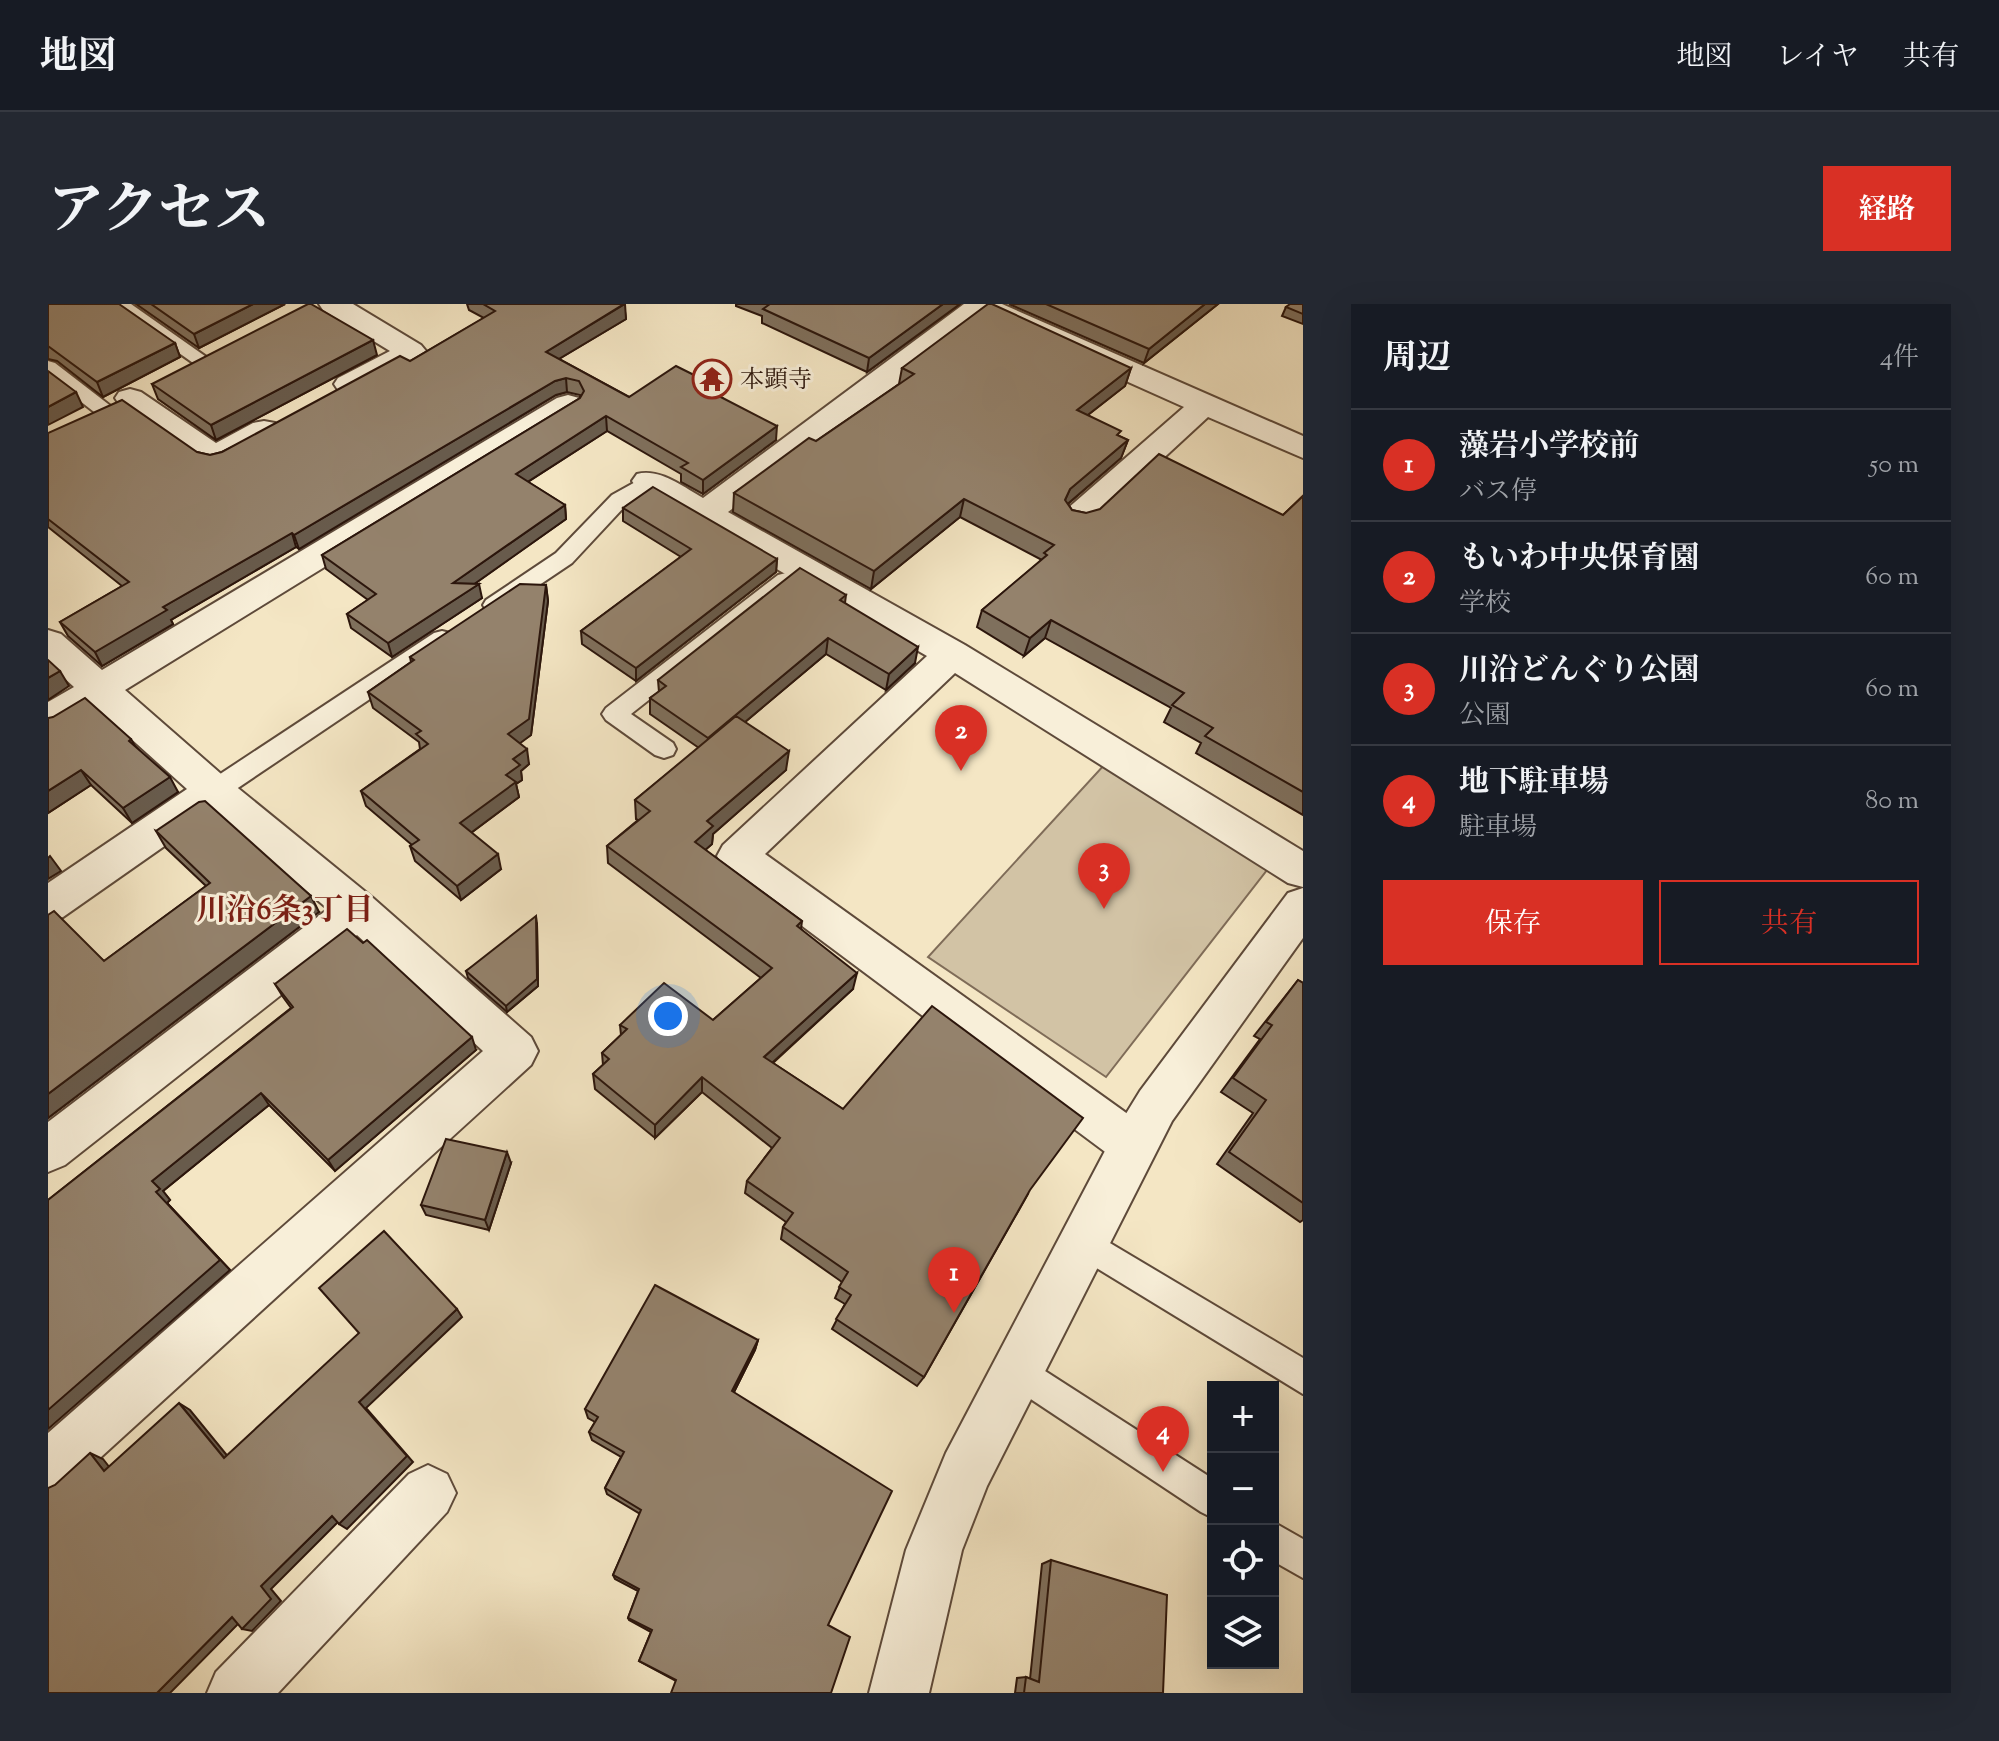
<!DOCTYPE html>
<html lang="ja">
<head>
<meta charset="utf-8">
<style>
	:root { --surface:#171b24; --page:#242831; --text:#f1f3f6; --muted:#9ea1a6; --line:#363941; --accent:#d93025 }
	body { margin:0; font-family:"Sorts Mill Goudy","Noto Serif JP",serif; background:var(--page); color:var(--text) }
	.controls { position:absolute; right:24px; bottom:24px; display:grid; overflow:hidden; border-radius:0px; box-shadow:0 8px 32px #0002 }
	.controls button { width:72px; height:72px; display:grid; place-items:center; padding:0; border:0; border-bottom:2px solid var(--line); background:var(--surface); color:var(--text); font:40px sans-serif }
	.you { position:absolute; left:620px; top:712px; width:28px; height:28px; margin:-20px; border:6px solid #fff; border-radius:50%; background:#1a73e8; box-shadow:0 0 0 12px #1a73e833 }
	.badge { display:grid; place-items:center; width:52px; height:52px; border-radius:50%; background:var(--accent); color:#fff; font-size:26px; font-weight:700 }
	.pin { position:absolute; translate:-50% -66px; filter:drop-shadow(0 2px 4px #0008) }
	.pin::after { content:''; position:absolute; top:42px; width:28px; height:24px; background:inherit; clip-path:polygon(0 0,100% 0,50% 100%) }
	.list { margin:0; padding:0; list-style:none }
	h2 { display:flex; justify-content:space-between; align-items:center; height:104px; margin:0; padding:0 32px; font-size:34px }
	h2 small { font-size:26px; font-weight:400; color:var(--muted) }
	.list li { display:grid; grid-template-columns:52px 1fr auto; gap:24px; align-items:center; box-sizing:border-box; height:112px; padding:0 32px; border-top:2px solid var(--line) }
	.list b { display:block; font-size:30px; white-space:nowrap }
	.list p { margin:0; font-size:26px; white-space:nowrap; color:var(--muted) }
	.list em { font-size:26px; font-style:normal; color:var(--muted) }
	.actions { display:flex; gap:16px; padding:24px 32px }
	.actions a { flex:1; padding:18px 0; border:2px solid var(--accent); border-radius:0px; text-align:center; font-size:28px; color:var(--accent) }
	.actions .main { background:var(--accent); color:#fff }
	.icon { flex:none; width:44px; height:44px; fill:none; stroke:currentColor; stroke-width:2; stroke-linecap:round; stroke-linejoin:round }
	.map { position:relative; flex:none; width:1255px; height:1389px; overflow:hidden; border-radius:0px }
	header { display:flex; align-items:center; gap:48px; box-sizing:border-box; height:112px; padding:0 40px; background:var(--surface); border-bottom:2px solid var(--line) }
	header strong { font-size:38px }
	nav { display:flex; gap:44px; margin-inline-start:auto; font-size:28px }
	.intro { display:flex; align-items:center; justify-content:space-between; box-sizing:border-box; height:192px; padding:0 48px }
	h1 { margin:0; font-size:56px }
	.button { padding:20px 36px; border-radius:0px; background:var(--accent); color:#fff; font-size:28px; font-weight:700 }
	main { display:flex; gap:48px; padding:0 48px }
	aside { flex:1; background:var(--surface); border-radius:0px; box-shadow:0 8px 32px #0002 }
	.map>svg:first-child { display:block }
	.green { fill:#d2c3a5; stroke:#7f6c58; stroke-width:2 }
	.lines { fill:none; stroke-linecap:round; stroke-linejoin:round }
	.service-casing { stroke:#5e4a3a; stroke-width:4 }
	.minor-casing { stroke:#5e4a3a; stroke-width:4 }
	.tertiary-casing { stroke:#5e4a3a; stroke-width:4 }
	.service { fill:#f8efd9; fill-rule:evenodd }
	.minor { fill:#f8efd9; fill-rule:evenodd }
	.tertiary { fill:#f8efd9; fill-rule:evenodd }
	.wall { fill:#7f705d; stroke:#2c160c; stroke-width:2 }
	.shaded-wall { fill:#685b4c; stroke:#2c160c; stroke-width:2 }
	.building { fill:#94826c; stroke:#2c160c; stroke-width:2 }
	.labels { text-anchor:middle; stroke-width:6; stroke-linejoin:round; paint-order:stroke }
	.far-poi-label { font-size:24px; fill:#2c160c; stroke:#f8efd9; text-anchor:start }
	.neighbourhood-label { font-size:30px; font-weight:bold; fill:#7a1f14; stroke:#f8efd9 }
</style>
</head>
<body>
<header>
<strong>地図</strong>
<nav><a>地図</a><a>レイヤ</a><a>共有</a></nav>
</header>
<div class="intro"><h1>アクセス</h1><a class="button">経路</a></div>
<main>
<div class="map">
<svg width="1255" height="1389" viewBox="0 0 1255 1389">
	<rect width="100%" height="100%" fill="#f4e6c4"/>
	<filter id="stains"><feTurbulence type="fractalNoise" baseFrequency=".0025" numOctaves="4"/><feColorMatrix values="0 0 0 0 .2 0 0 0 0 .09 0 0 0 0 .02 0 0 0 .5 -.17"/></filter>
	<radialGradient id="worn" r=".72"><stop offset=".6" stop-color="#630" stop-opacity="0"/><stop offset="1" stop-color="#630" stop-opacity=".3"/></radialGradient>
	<!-- green -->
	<polygon class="green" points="1057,460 1226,557 1058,773 880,653"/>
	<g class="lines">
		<!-- service casing -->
		<g class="service-casing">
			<g id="service">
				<polygon points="62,0 83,0 164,57 155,63 148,61"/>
				<polygon points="0,57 7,59 64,103 67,107 64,111 50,111 0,72"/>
				<polygon points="600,171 607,172 610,177 607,182 578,201 524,259 454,306 438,306 435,301 438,296 508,249 564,191"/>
				<polygon points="738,269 746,271 749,276 746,281 583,410 625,439 628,445 625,451 616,454 607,451 558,416 554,410 558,404 730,271"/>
				<polygon points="394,327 402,329 405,335 402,341 175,494 166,497 157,494 153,487 157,480 386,329"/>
				<polygon points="1035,923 1255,1054 1255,1090 1024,949 1019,938 1024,927"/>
				<polygon points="969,1049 1165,1175 1165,1214 1153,1208 957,1078 952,1066 957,1054"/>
				<polygon points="1225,1218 1255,1235 1255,1274 1225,1257"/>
			</g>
		</g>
		<!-- minor casing -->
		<g class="minor-casing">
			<g id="minor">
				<polygon points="271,0 305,0 373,41 378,47 373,53 312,86 301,89 290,86 286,80 290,74 342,47 275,6"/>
				<path d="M 916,0 L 954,0 L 1255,132 L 1255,154 L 1160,113 L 1043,221 L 1031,224 L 1019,221 L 1014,213 L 1019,205 L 1136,103 L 937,14 L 680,208 L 917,341 L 1255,547 L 1255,583 L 1240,579 L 907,369 L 717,550 L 1102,826 L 1109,841 L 1102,856 L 1085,863 L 1068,856 L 675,563 L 669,552 L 675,541 L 879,352 L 589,184 L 584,177 L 589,170 C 612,164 635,183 655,194 Z"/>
				<path d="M 82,85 L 93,88 L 168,139 L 205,119 L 216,117 L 227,119 L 232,126 L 227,133 C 206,145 181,166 156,160 L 71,100 L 67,94 L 71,88 Z"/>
				<polygon points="520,91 531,94 535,100 531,106 77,386 180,476 325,594 483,733 490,747 483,761 19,1184 0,1192 0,1129 435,747 309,631 17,861 0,868 0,818 280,605 165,508 15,613 0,618 0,579 139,485 49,404 13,426 0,430 0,398 26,383 0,359 0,326 13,330 54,366 509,94"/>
				<polygon points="380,1161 399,1170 408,1189 399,1208 230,1389 159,1389 168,1368 361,1170"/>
			</g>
		</g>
		<!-- tertiary casing -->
		<g class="tertiary-casing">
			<polygon id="tertiary" points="1255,584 1255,634 1124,817 939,1182 914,1246 881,1389 821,1389 858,1246 898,1149 1068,826 1092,787 1240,589"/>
		</g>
		<!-- service -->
		<use href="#service" class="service"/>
		<!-- minor -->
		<use href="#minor" class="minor"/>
		<!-- tertiary -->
		<use href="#tertiary" class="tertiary"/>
	</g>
	<!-- wall -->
	<g class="wall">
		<polygon points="0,0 127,39 132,53 55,93 9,57 0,55"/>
		<polygon points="88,0 237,0 151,44"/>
		<polygon points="419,0 576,0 578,15 511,55 581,93 672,84 672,92 728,136 655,190 633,178 633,170 559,127 480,178 517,201 518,215 426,280 434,294 344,353 303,324 299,310 320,296 278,265 274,251 532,94 532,91 519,88 508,91 251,245 248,243 123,316 125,320 54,362 20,332 12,318 74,282 0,223 0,129 149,148 162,151 174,148 362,57 436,14 421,6"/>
		<polygon points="688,0 912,0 819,68 714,19 714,12 688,2"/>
		<polygon points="961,0 1170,0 1096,59"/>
		<polygon points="1255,0 1255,20 1234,12 1238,3"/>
		<polygon points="329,51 168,136 110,95 104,80"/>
		<polygon points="854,64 1083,64 1077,82 1040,111 1071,132 1080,136 1073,154 1020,200 1024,206 1038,209 1235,211 1255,192 1255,511 1148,449 1153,439 1116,418 1123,404 997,334 976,352 929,323 934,306 994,256 912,213 823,285 685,208 686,189 768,137 851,80"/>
		<polygon points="575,204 729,255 728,268 588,377 534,340 533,327 633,253 575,217"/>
		<polygon points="498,281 500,297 483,431 471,439 481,460 473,467 474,476 468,480 471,493 423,529 453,565 413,596 367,557 362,542 364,541 318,502 313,487 372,445 371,438 325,404 320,388 363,358 362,353"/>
		<polygon points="798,291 797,299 867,359 838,386 778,350 697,418 738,466 665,530 664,540 657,546 754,617 753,625 805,685 725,759 795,805 980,890 876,1073 869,1082 784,1025 797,1000 787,994 794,978 733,935 735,923 738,918 697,889 699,877 724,844 654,788 607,834 547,785 545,770 555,761 554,749 573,731 572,721 665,716 713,674 560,559 559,542 590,516 588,515 587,496 651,444 602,410 602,394 611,388 610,376"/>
		<polygon points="0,414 83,435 87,442 130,488 84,519 43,481 0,509"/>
		<polygon points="108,527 271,608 0,814 0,611 56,657 158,582 118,544"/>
		<polygon points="489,620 490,682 459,708 420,674 418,667"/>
		<polygon points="1250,676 1255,679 1255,916 1252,918 1169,860 1205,809 1173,788 1212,735 1206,732"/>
		<polygon points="227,680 428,746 287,867 221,801 115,887 122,896 119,899 182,966 0,896 243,704 235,693"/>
		<polygon points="463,859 441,926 378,911 373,901"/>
		<polygon points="710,1036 707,1046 686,1088 628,1377 591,1357 603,1328 581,1316 580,1314 590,1287 567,1275 565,1271 592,1210 559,1190 557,1184 573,1153 544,1136 541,1128 547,1118 540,1114 537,1105"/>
		<polygon points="1003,1256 1115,1389 967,1389 969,1374 978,1373 982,1375 994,1260"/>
	</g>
	<!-- shaded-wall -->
	<g class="shaded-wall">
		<polygon points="205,0 237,0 151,44 146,30"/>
		<polygon points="577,0 578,15 499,62 498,48"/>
		<polygon points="895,0 912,0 819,68 821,54"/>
		<polygon points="1157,0 1170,0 1096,59 1101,45"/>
		<polygon points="325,36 329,51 168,136 163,121"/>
		<polygon points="127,39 132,53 55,93 49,78"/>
		<polygon points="1083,64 1077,82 1023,124 1029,106"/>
		<polygon points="518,74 519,88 508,91 251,245 246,231 507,77"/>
		<polygon points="672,84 672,98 665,89"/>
		<polygon points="28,88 35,103 0,121 0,103"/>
		<polygon points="558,112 559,127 470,184 468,170"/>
		<polygon points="729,122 728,136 655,190 655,176"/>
		<polygon points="1080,136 1073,154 1016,203 1017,196 1022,185"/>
		<polygon points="916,195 912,213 823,285 826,267"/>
		<polygon points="517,201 518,215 408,293 405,279"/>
		<polygon points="244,229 248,243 123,316 125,320 54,362 47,348 115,303"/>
		<polygon points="729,255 728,268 588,377 588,364"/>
		<polygon points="431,280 434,294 344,353 340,339"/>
		<polygon points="498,281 500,297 483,431 463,446 460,430"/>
		<polygon points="1003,316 997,334 976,352 982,334"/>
		<polygon points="780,334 778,350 659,450 660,434"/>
		<polygon points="870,343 867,359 838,386 841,370"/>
		<polygon points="12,367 21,382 0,396 0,374"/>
		<polygon points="479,445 481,460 473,467 474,476 468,480 471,493 416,534 412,519 458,471 465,455"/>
		<polygon points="741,447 738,466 665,530 664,540 646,556 647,538 659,517"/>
		<polygon points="33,466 43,481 0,509 0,487"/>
		<polygon points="122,473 130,488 84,519 75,504"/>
		<polygon points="450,550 453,565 413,596 409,582"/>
		<polygon points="2,552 13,567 0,575 0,554"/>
		<polygon points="263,592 271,608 0,814 0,790"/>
		<polygon points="488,612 489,620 490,682 459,708 458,702"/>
		<polygon points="809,669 805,685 714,768 716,753"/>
		<polygon points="424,733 428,746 287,867 280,856"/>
		<polygon points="654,773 654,788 607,834 607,821"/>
		<polygon points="213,789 221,801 115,887 122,896 119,899 182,966 0,1125 0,1106 108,888 104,877"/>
		<polygon points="459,848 463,859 441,926 437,916"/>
		<polygon points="409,1005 414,1013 318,1104 365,1158 299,1225 291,1220 311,1098"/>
		<polygon points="710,1036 707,1046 682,1096 684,1087"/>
		<polygon points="131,1099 142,1106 186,1160 176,1154"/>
		<polygon points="42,1149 55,1155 69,1173 56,1167"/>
		<polygon points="284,1212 292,1216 223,1285 233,1297 204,1327 194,1325 213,1282"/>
		<polygon points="184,1313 195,1315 122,1389 109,1389"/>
	</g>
	<!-- building -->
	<g class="building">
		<polygon points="0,0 71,0 127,39 49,78 0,42"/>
		<polygon points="103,0 205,0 146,30"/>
		<polygon points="260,0 263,0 325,36 163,121 104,80"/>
		<polygon points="435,0 576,0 498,48 581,93 628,62 672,84 665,89 729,122 655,176 633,163 640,159 558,112 468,170 517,201 405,279 431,280 340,339 299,310 328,290 274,251 532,94 536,87 531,77 518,74 507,77 246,231 244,229 115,303 119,306 47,348 12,318 81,278 0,215 0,129 74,96 149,148 162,151 174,148 352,52 362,57 447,7"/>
		<polygon points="722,0 895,0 821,54 715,5"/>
		<polygon points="940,0 944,0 1083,64 1029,106 1073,127 1069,131 1080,136 1022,185 1017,196 1024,206 1038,209 1052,205 1111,150 1235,211 1255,192 1255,488 1157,432 1165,424 1124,401 1136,389 1003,316 982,334 934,306 999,251 996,249 1006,241 916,195 826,267 686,189 761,134 768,137 866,70 854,64"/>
		<polygon points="998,0 1157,0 1101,45"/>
		<polygon points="1242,0 1255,0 1255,10 1238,3"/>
		<polygon points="0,67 28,88 0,103"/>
		<polygon points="605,183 729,255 588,364 533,327 643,245 575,204"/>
		<polygon points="752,264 798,291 792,296 870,343 841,370 780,334 660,434 602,394 618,382 610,376"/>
		<polygon points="472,280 498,281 481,415 460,430 479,445 465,455 472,461 458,471 468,478 412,519 450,550 409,582 362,542 371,536 313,487 380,440 368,430 373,427 320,388 366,356 362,353"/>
		<polygon points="0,356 12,367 0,374"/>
		<polygon points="37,394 83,435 81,437 122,473 75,504 33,466 0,487 0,414 5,413"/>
		<polygon points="688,412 741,447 659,517 665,522 647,538 754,617 749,622 809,669 716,753 795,805 884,702 1035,814 982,886 876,1073 788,1015 803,991 791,983 800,968 735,923 745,909 699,877 732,834 654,773 607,821 545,770 561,755 554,749 579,725 572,721 616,679 665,716 724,664 559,542 602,507 587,496"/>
		<polygon points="157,497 263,592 0,790 0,611 6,607 56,657 162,579 108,527 151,498"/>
		<polygon points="488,612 489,675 458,702 418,667"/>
		<polygon points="299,625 315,639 319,636 424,733 280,856 213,789 104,877 112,885 108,888 172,956 0,1106 0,896 245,703 227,680"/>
		<polygon points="1250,676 1255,679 1255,899 1181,848 1218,796 1185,774 1224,721 1218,718"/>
		<polygon points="398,835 459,848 437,916 373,901"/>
		<polygon points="336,927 409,1005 311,1098 359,1152 291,1220 284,1212 213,1282 223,1295 194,1325 184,1313 109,1389 0,1389 0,1184 7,1181 42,1149 56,1167 131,1099 176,1154 311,1029 271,984"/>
		<polygon points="607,981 710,1036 684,1087 844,1187 780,1321 802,1333 783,1389 623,1389 628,1376 591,1357 604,1326 580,1314 591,1285 565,1271 593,1206 557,1184 576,1148 541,1128 550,1113 537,1105"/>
		<polygon points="1003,1256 1119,1291 1115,1389 976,1389 978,1373 991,1378"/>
	</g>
	<!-- icons -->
	<defs>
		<g id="temple-ring" transform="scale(2)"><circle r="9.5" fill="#f8efd9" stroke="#8f2418" stroke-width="1.5"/><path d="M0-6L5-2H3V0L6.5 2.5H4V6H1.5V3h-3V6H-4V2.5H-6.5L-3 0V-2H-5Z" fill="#8f2418"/></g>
	</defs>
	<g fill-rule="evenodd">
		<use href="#temple-ring" x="664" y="75"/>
	</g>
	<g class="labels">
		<!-- far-poi labels -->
		<g class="far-poi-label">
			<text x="692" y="83">本顕寺</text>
		</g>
		<!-- neighbourhood labels -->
		<g class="neighbourhood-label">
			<text x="237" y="615">川沿6条3丁目</text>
		</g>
	</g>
	<rect width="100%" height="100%" filter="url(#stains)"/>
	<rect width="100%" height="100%" fill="url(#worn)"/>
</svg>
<div class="controls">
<button>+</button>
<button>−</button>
<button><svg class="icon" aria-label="locate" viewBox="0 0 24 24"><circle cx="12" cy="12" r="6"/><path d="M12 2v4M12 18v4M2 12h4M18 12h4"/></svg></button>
<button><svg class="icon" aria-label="layers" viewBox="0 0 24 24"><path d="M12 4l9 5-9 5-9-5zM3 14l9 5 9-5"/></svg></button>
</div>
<div class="you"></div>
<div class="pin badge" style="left:906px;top:1009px">1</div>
<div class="pin badge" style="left:913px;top:467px">2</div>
<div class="pin badge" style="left:1056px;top:605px">3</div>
<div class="pin badge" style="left:1115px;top:1168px">4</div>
</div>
<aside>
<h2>周辺<small>4件</small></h2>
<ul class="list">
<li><span class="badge">1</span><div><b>藻岩小学校前</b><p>バス停</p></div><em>50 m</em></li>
<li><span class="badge">2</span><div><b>もいわ中央保育園</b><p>学校</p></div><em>60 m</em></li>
<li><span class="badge">3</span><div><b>川沿どんぐり公園</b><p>公園</p></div><em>60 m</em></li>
<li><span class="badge">4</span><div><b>地下駐車場</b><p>駐車場</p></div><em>80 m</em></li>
</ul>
<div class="actions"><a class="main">保存</a><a>共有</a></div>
</aside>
</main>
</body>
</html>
